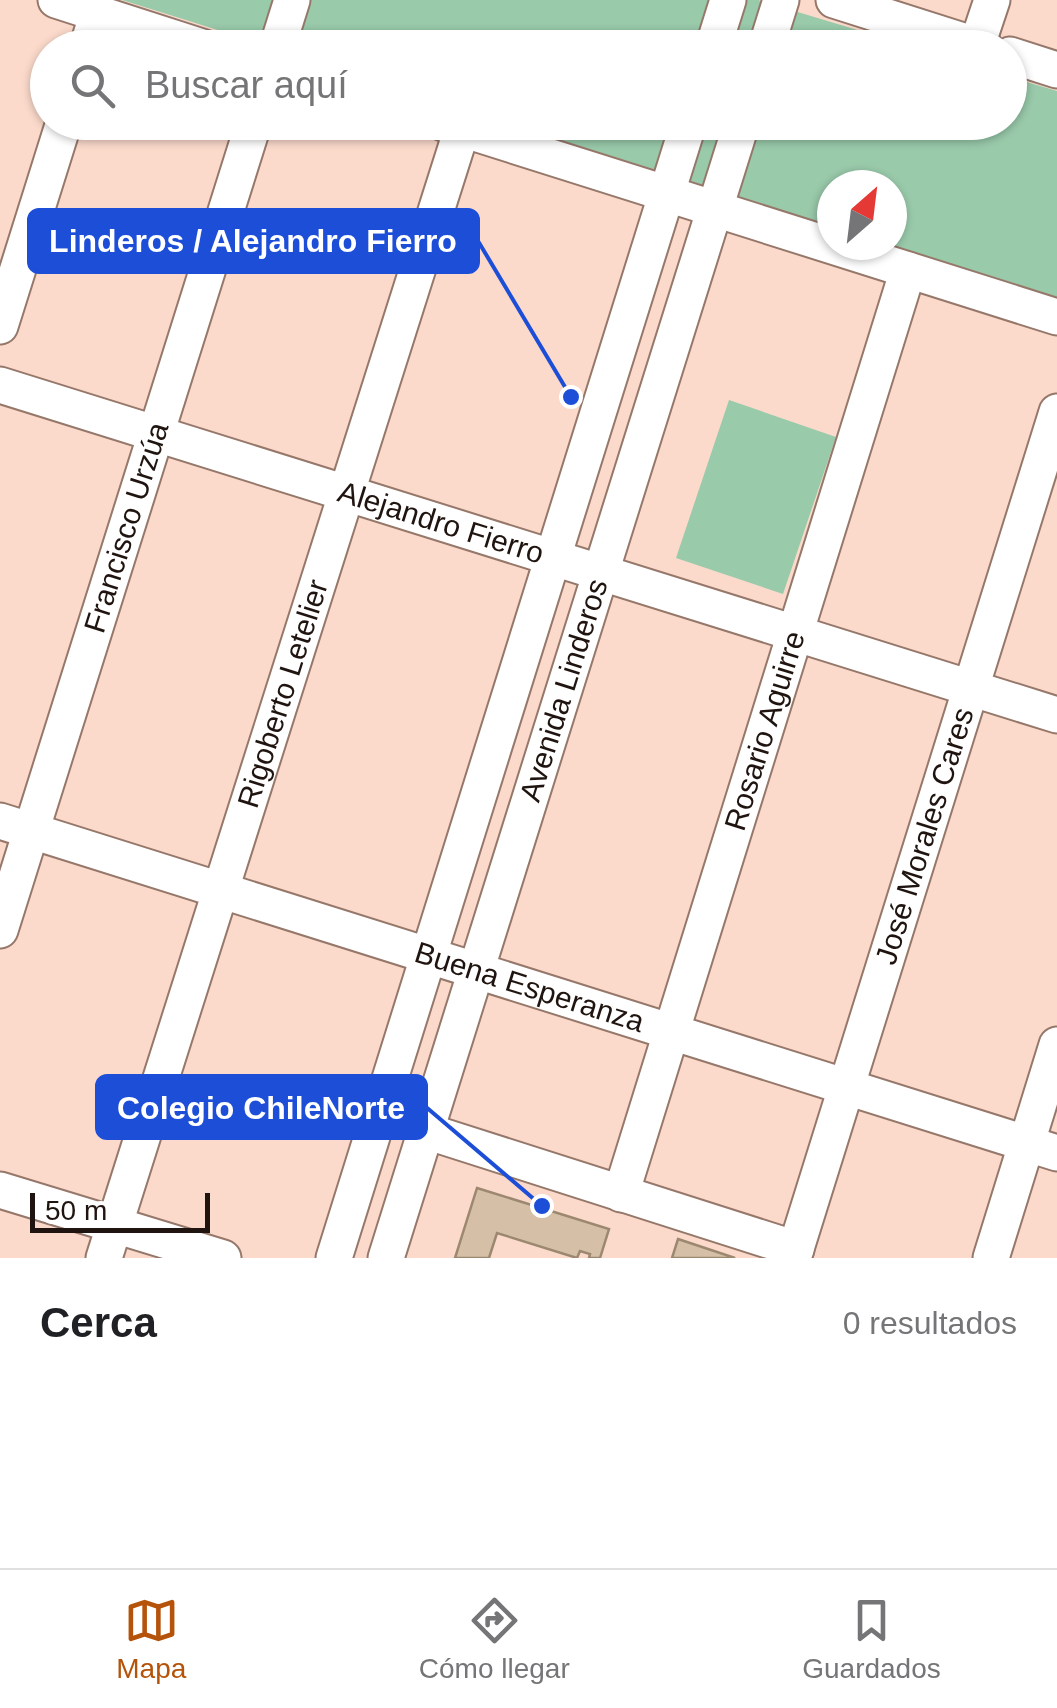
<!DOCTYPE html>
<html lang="es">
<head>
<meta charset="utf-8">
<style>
	:root { --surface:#fff; --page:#f6f6f6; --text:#202124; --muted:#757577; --line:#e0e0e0; --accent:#b45309 }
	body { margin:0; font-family:Arial,sans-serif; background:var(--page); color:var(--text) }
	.compass { position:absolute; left:817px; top:170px; width:90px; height:90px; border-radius:50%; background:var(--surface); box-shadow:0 2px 8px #0004; rotate:28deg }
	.scale { position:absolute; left:30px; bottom:25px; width:180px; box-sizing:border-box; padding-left:10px; border:5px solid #1f140f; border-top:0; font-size:28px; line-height:35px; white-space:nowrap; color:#1f140f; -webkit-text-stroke:8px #fff; paint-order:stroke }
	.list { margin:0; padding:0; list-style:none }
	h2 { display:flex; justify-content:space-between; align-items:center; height:130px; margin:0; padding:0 40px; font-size:42px }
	h2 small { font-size:32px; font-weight:400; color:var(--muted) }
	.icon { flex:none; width:55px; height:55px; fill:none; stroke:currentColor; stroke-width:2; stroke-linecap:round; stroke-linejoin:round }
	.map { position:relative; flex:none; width:1057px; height:1258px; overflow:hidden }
	.search { position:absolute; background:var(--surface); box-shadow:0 2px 8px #0004; left:30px; right:30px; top:30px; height:110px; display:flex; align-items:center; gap:25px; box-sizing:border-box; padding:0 35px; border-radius:55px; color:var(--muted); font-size:38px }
	.sheet { height:310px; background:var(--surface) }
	nav { display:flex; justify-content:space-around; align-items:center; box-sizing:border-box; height:140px; border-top:2px solid var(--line); background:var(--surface); font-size:28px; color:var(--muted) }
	nav a { display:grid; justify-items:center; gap:5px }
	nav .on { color:var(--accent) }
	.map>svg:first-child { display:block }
	.green { fill:#99caaa }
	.building { fill:#d5c0a7; stroke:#9c8870; stroke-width:2.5 }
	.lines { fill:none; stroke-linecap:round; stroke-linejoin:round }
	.minor-casing { stroke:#96786b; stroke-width:39 }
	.minor { stroke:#fff; stroke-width:35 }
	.labels { text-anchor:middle; stroke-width:8; stroke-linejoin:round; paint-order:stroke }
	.street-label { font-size:30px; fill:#1f140f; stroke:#fff }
	.leader { fill:none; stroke:#1d4ed8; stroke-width:4 }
	.callout-dot { fill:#1d4ed8; stroke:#fff; stroke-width:4 }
	.callout { fill:#1d4ed8; stroke:#1d4ed8; stroke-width:4 }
	.callout-label { font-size:32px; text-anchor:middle; font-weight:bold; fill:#fff }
</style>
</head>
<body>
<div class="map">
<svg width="1057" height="1258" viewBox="0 0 1057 1258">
	<rect width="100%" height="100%" fill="#fbdacb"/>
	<!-- green -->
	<g class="green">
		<polygon points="122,0 758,0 914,47 272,47"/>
		<polygon points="1010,77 1057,91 1057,297 892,245 892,185 832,185 832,226 507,123 1010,122"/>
		<polygon points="729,400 836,437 783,594 676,558"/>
	</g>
	<!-- building -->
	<g class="building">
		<polygon points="477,1188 609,1229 600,1258 589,1258 590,1254 580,1251 577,1258 497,1233 489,1258 455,1258"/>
		<polygon points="678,1239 735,1258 672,1258"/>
	</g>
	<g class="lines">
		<!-- minor casing -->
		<g class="minor-casing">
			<g id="minor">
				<polyline points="56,0 205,48"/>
				<polyline points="834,0 985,48"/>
				<polyline points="977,45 992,0"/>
				<polyline points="87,48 98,13"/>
				<polyline points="277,48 292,0"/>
				<polyline points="713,48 728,0"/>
				<polyline points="766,48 781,0"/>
				<polyline points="1010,55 1057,70"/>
				<polyline points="443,123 1057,317"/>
				<polyline points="0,326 64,122"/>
				<path id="s1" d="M 0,385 L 1057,715"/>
				<path id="s2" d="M 0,821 L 1057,1153"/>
				<path id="s3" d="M 0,930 L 254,122"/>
				<polyline points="426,1131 796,1249"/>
				<polyline points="0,1190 223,1258"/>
				<path id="s4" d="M 621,1194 L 908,270"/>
				<path id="s5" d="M 104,1258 L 462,129"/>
				<polyline points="334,1258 689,122"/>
				<path id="s6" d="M 386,1258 L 742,122"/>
				<path id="s7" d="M 793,1258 L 1057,412"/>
				<polyline points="991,1258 1057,1045"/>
			</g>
		</g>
		<!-- minor -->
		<use href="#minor" class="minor"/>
	</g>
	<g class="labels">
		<!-- street labels -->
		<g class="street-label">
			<text dy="10" stroke="none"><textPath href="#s1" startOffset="462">Alejandro Fierro</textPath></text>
			<text dy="10" stroke="none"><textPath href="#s3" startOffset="422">Francisco Urzúa</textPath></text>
			<text dy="10" stroke="none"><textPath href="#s6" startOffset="595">Avenida Linderos</textPath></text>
			<text dy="10" stroke="none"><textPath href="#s5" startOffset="592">Rigoberto Letelier</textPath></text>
			<text dy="10" stroke="none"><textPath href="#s4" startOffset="485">Rosario Aguirre</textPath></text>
			<text dy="10" stroke="none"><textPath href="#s7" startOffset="442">José Morales Cares</textPath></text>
			<text dy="10" stroke="none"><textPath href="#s2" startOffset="555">Buena Esperanza</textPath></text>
		</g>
	</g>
	<!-- callouts -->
	<path class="leader" d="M571 397L478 241M542 1206L426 1107"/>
	<g class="callout-dot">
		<circle cx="571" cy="397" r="10"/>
		<circle cx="542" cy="1206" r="10"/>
	</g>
	<g class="callout">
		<rect x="29" y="210" width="449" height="62" rx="10"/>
		<rect x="97" y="1076" width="329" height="62" rx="10"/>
	</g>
	<g class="callout-label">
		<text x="253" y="252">Linderos / Alejandro Fierro</text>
		<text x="261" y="1119">Colegio ChileNorte</text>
	</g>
</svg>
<svg class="compass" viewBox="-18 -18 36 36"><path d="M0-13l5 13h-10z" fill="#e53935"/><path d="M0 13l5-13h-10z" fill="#757577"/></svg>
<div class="scale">50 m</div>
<div class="search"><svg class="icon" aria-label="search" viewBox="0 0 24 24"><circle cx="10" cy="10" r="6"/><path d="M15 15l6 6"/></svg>Buscar aquí</div>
</div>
<section class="sheet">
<h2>Cerca<small>0 resultados</small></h2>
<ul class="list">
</ul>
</section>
<nav>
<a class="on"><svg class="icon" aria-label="map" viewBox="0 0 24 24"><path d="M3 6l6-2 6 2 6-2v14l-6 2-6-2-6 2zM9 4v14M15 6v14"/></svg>Mapa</a>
<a><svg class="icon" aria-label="directions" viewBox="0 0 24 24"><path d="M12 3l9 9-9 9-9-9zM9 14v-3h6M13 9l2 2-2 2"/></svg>Cómo llegar</a>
<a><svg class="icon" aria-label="saved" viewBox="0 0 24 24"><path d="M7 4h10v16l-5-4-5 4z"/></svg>Guardados</a>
</nav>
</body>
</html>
